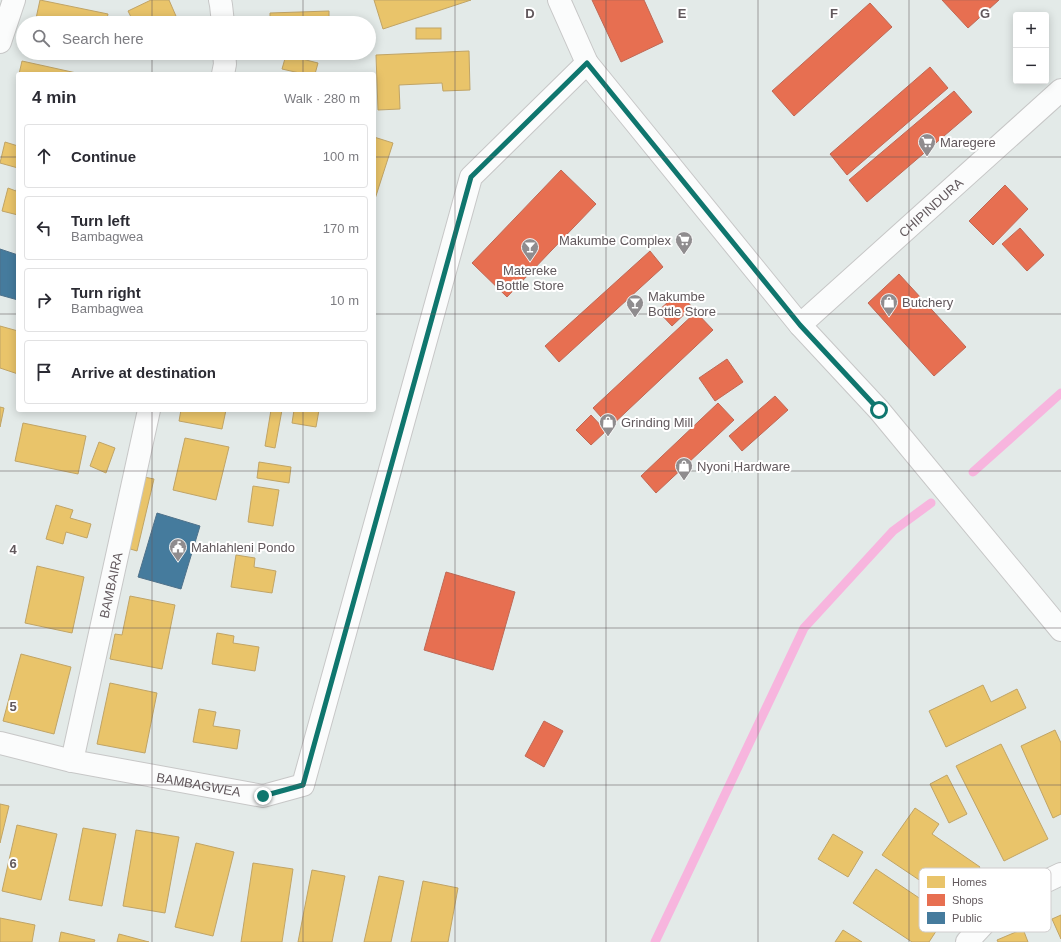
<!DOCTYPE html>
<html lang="en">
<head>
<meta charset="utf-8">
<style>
	:root { --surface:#fff; --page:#f7f7f7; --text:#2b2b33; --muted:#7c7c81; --line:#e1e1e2 }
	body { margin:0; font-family:Arial,sans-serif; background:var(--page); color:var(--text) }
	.controls { position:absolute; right:12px; top:12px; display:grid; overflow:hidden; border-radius:4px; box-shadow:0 2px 10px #0003 }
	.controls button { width:36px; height:36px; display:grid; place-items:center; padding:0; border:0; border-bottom:1px solid var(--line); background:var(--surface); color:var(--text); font:20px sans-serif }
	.stop { position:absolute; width:12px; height:12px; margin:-9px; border:3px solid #0f766e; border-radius:50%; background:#fff }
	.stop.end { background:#0f766e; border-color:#fff; box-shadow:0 1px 4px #0008 }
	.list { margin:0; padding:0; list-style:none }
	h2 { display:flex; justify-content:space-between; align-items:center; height:52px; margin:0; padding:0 16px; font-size:17px }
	h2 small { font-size:13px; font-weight:400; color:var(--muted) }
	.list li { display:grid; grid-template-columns:26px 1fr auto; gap:12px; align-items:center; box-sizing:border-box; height:64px; margin:0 8px 8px; padding:0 8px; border:1px solid var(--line); border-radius:4px }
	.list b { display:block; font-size:15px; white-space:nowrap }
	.list p { margin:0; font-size:13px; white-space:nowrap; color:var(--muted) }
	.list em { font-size:13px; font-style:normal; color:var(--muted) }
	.icon { flex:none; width:22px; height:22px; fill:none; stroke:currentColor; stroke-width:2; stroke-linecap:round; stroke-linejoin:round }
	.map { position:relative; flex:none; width:1061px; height:942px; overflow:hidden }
	.search { position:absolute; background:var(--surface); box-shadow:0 2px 10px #0003; left:16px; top:16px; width:360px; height:44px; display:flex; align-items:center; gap:10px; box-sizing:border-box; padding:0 14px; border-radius:22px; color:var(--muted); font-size:15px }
	.panel { position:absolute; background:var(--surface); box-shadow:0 2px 10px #0003; left:16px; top:72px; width:360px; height:340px; border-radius:4px }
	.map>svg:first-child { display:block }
	.homes { fill:#e9c46a; stroke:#c0a466 }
	.shops { fill:#e76f51; stroke:#bf6855 }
	.public { fill:#457b9d; stroke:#4e718a }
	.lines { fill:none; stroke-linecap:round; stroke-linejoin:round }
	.stream { stroke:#f7b5de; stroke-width:9 }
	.minor-casing { stroke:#c7c7c7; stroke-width:24 }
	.minor { stroke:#fbfcfc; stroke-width:22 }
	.route { stroke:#0f766e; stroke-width:5 }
	.grid { fill:none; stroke:#62595d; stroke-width:1; stroke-opacity:0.55 }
	.labels { text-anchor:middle; stroke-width:4; stroke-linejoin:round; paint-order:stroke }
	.poi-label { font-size:13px; fill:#62595d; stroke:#fff; text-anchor:start }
	.street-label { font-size:13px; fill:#62595d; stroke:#fff }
	.key { fill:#fff; stroke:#d0cdce; stroke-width:1 }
	.key-label { font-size:11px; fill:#62595d }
	.grid-label { font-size:13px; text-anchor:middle; font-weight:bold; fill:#62595d; stroke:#fff; stroke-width:4; stroke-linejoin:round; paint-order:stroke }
</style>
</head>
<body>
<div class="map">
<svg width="1061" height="942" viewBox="0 0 1061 942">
	<rect width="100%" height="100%" fill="#e3eae8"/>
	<!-- homes -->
	<g class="homes">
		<polygon points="40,0 108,14 106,23 35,23"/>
		<polygon points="151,0 169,0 179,23 134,23 128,11"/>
		<polygon points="374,0 471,0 383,29"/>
		<polygon points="329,11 329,23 270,23 270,13"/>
		<rect x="416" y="28" width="25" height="11"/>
		<polygon points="469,51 470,90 443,91 442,83 399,85 400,109 378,110 376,55"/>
		<polygon points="286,55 318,63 315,74 304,74 282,69"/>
		<polygon points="22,61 81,74 19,74"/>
		<polygon points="374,137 393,143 374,202"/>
		<polygon points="5,142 18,146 18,168 0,163"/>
		<polygon points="18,183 18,215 2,211 8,188 16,191"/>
		<polygon points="0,326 18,331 18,374 0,368"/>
		<polygon points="0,407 4,408 0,427"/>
		<polygon points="181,410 226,410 222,429 179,421"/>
		<polygon points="271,410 282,410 275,448 265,446"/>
		<polygon points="294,410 319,410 316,427 292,423"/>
		<polygon points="23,423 86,436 78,474 15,461"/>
		<polygon points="185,438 229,447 216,500 173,490"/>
		<polygon points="99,442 115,448 106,473 90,466"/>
		<polygon points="259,462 291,467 289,483 257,478"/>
		<polygon points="144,477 154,479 137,551 127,548"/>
		<polygon points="253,486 279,490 273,526 248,522"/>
		<polygon points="56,505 73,510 70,518 91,524 87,538 66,532 63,544 46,539"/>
		<polygon points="236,555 255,558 254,567 276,571 272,593 231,587"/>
		<polygon points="37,566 84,577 72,633 25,623"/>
		<polygon points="130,596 175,605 162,669 110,659 115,634 122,635"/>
		<polygon points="217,633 234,636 233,643 259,647 255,671 212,664"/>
		<polygon points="21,654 71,667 54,734 3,721"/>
		<polygon points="110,683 157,693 145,753 97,744"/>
		<polygon points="983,685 991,702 1017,689 1026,708 946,747 929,711"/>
		<polygon points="199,709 216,712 213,726 240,730 237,749 193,742"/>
		<polygon points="1055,730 1061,743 1061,814 1053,818 1021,746"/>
		<polygon points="1001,744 1048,839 1004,861 956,766"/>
		<polygon points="947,775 967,814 949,823 930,784"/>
		<polygon points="0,804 9,806 0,843"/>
		<polygon points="915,808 939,824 932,834 980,867 955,904 882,855"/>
		<polygon points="17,825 57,834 41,900 2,891"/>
		<polygon points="83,828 116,834 102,906 69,900"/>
		<polygon points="136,830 179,837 165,913 123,906"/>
		<polygon points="833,834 863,852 848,877 818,859"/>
		<polygon points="196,843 234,852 213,936 175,927"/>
		<polygon points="253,863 293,869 282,942 241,942"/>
		<polygon points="876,869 946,916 929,942 912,942 853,903"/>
		<polygon points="312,870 345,876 332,942 298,942"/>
		<polygon points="379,876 404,881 391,942 364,942"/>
		<polygon points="423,881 458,888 448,942 411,942"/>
		<polygon points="1061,915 1061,939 1052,919"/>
		<polygon points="0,918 35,925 32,942 0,942"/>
		<polygon points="1023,929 1028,942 998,942 997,940"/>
		<polygon points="843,930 862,942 835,942"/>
		<polygon points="61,932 95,940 94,942 59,942"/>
		<polygon points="119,934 149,942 117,942"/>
	</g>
	<!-- shops -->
	<g class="shops">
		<polygon points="592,0 644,0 663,42 621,62"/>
		<polygon points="942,0 999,0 968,28"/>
		<polygon points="870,3 892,27 794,116 772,91"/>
		<polygon points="930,67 948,88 847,175 830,154"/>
		<polygon points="954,91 972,112 867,202 849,180"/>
		<polygon points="561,170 596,204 507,297 472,263"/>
		<polygon points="1005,185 1028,209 993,245 969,221"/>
		<polygon points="1020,228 1044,255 1027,271 1002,244"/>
		<polygon points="650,251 663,267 559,362 545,346"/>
		<polygon points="899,274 966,347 934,376 868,303"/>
		<polygon points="679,292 692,307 672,326 658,311"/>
		<polygon points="696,312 713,330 610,427 593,408"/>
		<polygon points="727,359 743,382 715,401 699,378"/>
		<polygon points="775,396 788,410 742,451 729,436"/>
		<polygon points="718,403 734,420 656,493 641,476"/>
		<polygon points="591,415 606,431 591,445 576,430"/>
		<polygon points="446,572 515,592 493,670 424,650"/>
		<polygon points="544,721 563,731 544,767 525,756"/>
	</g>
	<!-- public -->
	<g class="public">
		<polygon points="0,249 18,255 18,300 0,295"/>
		<polygon points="157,513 200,526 181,589 138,577"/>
	</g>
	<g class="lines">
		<!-- stream -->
		<g class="stream">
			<polyline points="973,472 1061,393"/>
			<polyline points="655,942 804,628 893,531 931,503"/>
		</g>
		<!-- minor casing -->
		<g class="minor-casing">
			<g id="minor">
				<polyline points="220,0 221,5 223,23"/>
				<polyline points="559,0 587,63 800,325 879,410 1061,630"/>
				<polyline points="0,42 14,0"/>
				<polyline points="223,74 225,64 224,53"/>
				<path id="s1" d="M 800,325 L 1061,90"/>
				<path id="s2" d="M 0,743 L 72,761 L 263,796 L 303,785 L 471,177 L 587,63"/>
				<path id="s3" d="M 72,761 L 149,410"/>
				<polyline points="967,942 1005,901 1061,874"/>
			</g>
		</g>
		<!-- minor -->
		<use href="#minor" class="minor"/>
	</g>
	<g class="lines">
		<!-- route -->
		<polyline class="route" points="263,796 303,785 471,177 587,63 800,325 879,410"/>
	</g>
	<!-- grid -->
	<path class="grid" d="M 152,0 L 152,23M 303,0 L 303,23M 455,0 L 455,942M 606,0 L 606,942M 758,0 L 758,942M 909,0 L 909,942M 152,53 L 152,74M 303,53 L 303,74M 0,157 L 18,157M 374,157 L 1061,157M 0,314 L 18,314M 374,314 L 1061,314M 152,410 L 152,942M 303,410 L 303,942M 0,471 L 1061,471M 0,628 L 1061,628M 0,785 L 1061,785"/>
	<!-- icons -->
	<defs>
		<g id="supermarket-pin" transform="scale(0.9)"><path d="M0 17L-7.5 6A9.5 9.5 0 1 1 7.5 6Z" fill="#8f8c8e" stroke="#fff"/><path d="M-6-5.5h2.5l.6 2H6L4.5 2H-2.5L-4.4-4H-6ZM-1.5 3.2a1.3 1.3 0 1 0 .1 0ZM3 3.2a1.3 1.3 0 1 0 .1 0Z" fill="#fff"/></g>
		<g id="bar-pin" transform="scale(0.9)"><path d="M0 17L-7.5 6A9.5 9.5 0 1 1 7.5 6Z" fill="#8f8c8e" stroke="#fff"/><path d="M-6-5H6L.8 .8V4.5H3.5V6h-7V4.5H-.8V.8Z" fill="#fff"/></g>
		<g id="shop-pin" transform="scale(0.9)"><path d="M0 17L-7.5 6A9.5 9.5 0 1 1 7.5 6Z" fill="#8f8c8e" stroke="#fff"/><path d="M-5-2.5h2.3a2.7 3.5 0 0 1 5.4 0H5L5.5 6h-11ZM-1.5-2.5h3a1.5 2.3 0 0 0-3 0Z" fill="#fff"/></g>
		<g id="civic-pin" transform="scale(0.9)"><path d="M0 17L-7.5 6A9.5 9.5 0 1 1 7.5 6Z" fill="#8f8c8e" stroke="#fff"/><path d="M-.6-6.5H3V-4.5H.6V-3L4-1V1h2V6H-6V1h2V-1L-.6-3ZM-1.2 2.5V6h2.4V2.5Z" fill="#fff"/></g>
	</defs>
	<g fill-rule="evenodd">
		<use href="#supermarket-pin" x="927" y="142"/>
		<use href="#supermarket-pin" x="684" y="240"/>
		<use href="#bar-pin" x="530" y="247"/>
		<use href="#shop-pin" x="889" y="302"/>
		<use href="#bar-pin" x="635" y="303"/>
		<use href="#shop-pin" x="608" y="422"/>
		<use href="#shop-pin" x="684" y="466"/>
		<use href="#civic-pin" x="178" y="547"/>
	</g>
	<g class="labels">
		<!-- poi labels -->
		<g class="poi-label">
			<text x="940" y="147">Maregere</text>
			<text x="671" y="245" text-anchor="end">Makumbe Complex</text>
			<text x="530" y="275" text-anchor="middle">Matereke<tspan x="530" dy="15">Bottle Store</tspan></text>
			<text x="648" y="301">Makumbe<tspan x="648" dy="15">Bottle Store</tspan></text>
			<text x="902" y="307">Butchery</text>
			<text x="621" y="427">Grinding Mill</text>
			<text x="697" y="471">Nyoni Hardware</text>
			<text x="191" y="552">Mahlahleni Pondo</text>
		</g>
		<!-- street labels -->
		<g class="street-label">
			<text dy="5" stroke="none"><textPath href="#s1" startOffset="176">CHIPINDURA</textPath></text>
			<text dy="5" stroke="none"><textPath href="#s3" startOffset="180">BAMBAIRA</textPath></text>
			<text dy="5" stroke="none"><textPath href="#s2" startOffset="203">BAMBAGWEA</textPath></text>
		</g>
	</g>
	<!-- legend -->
	<rect x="919" y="868" width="132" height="64" rx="6" class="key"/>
	<rect x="927" y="876" width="18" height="12" fill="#e9c46a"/>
	<rect x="927" y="894" width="18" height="12" fill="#e76f51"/>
	<rect x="927" y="912" width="18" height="12" fill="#457b9d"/>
	<g class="key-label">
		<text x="952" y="886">Homes</text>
		<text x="952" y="904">Shops</text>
		<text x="952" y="922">Public</text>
	</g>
	<g class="grid-label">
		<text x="530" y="18">D</text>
		<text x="682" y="18">E</text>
		<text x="834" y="18">F</text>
		<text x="985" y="18">G</text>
		<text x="13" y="554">4</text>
		<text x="13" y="711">5</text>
		<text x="13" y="868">6</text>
	</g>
</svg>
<div class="controls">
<button>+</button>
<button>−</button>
</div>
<div class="stop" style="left:879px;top:410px"></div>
<div class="stop end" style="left:263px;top:796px"></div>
<div class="search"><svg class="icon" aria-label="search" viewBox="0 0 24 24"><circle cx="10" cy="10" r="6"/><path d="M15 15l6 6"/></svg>Search here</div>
<section class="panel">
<h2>4 min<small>Walk · 280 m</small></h2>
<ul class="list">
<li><svg class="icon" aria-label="ahead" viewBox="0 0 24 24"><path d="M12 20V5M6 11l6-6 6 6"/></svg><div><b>Continue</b></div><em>100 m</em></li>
<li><svg class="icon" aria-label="left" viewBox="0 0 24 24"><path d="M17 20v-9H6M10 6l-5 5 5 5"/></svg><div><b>Turn left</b><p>Bambagwea</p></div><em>170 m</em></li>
<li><svg class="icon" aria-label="right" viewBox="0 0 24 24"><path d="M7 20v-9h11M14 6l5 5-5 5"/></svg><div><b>Turn right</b><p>Bambagwea</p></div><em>10 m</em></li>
<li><svg class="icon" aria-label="arrive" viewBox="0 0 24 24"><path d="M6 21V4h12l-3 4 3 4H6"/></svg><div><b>Arrive at destination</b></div></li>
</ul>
</section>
</div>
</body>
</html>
